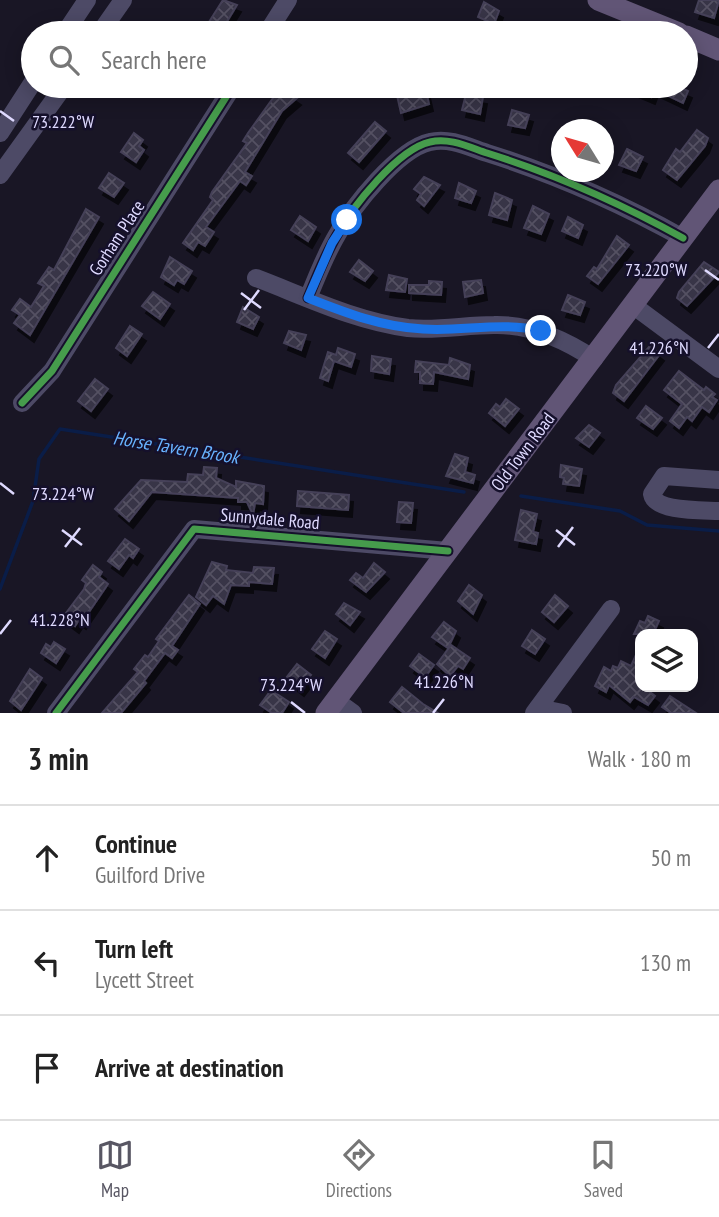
<!DOCTYPE html>
<html lang="en">
<head>
<meta charset="utf-8">
<style>
	:root { --surface:#fff; --page:#f6f6f6; --text:#222; --muted:#767676; --line:#e0e0e0; --accent:#585663 }
	body { margin:0; font-family:"PT Sans Narrow",sans-serif; background:var(--page); color:var(--text) }
	.controls { position:absolute; right:21px; bottom:21px; display:grid; overflow:hidden; border-radius:14px; box-shadow:0 4px 18px #0003 }
	.controls button { width:63px; height:63px; display:grid; place-items:center; padding:0; border:0; border-bottom:2px solid var(--line); background:var(--surface); color:var(--text); font:35px sans-serif }
	.compass { position:absolute; left:551px; top:119px; width:63px; height:63px; border-radius:50%; background:var(--surface); box-shadow:0 4px 18px #0003; rotate:307deg }
	.stop { position:absolute; width:21px; height:21px; margin:-16px; border:5px solid #1a73e8; border-radius:50%; background:#fff }
	.stop.end { background:#1a73e8; border-color:#fff; box-shadow:0 2px 7px #0008 }
	.list { margin:0; padding:0; list-style:none }
	h2 { display:flex; justify-content:space-between; align-items:center; height:91px; margin:0; padding:0 28px; font-size:30px }
	h2 small { font-size:23px; font-weight:400; color:var(--muted) }
	.list li { display:grid; grid-template-columns:46px 1fr auto; gap:21px; align-items:center; box-sizing:border-box; height:105px; padding:0 28px; border-top:2px solid var(--line) }
	.list b { display:block; font-size:26px; white-space:nowrap }
	.list p { margin:0; font-size:23px; white-space:nowrap; color:var(--muted) }
	.list em { font-size:23px; font-style:normal; color:var(--muted) }
	.icon { flex:none; width:38px; height:38px; fill:none; stroke:currentColor; stroke-width:2; stroke-linecap:round; stroke-linejoin:round }
	.map { position:relative; flex:none; width:719px; height:713px; overflow:hidden }
	.search { position:absolute; background:var(--surface); box-shadow:0 4px 18px #0003; left:21px; right:21px; top:21px; height:77px; display:flex; align-items:center; gap:18px; box-sizing:border-box; padding:0 24px; border-radius:38px; color:var(--muted); font-size:26px }
	.sheet { height:406px; background:var(--surface) }
	nav { display:flex; justify-content:space-around; align-items:center; box-sizing:border-box; height:98px; border-top:2px solid var(--line); background:var(--surface); font-size:19px; color:var(--muted) }
	nav a { display:grid; justify-items:center; gap:4px }
	nav .on { color:var(--accent) }
	.map>svg:first-child { display:block }
	.lines { fill:none; stroke-linecap:round; stroke-linejoin:round }
	.stream { stroke:#0a1d48; stroke-width:3.5 }
	.building { fill:url(#building-cross-hatch); stroke:#454158; stroke-width:2; filter:url(#shadow) }
	.minor { stroke:#4d4a66; stroke-width:18 }
	.major { stroke:#615576; stroke-width:21 }
	.cycleway-casing { stroke:#15102b; stroke-width:11 }
	.cycleway { stroke:#469c4c; stroke-width:7 }
	.route { stroke:#1a73e8; stroke-width:9 }
	.ticks { fill:none; stroke:#dfdaff; stroke-width:2.5 }
	.labels { text-anchor:middle; stroke-width:5; stroke-linejoin:round; paint-order:stroke }
	.street-label { font-size:18px; fill:#dfdaff; stroke:#15102b }
	.water-label { font-size:19px; font-style:italic; fill:#68b3ff; stroke:#15102b }
	.ticks-label { font-size:18px; text-anchor:middle; fill:#dfdaff; stroke:#15102b; stroke-width:5; stroke-linejoin:round; paint-order:stroke }
</style>
</head>
<body>
<div class="map">
<svg width="719" height="713" viewBox="0 0 719 713">
	<defs>
		<pattern id="building-cross-hatch" width="8" height="8" patternUnits="userSpaceOnUse" patternTransform="scale(1.75)"><rect width="8" height="8" fill="#383446"/><path d="M0 0l8 8M0 8l8-8" fill="none" stroke="#545162"/></pattern>
		<filter id="shadow"><feDropShadow dx="4" dy="7" stdDeviation="0" flood-color="#0009"/></filter>
	</defs>
	<rect width="100%" height="100%" fill="#191625"/>
	<g class="lines">
		<!-- stream -->
		<g class="stream">
			<polyline points="521,496 620,511 647,525 719,531"/>
			<polyline points="0,589 33,501 39,459 60,429 464,492"/>
		</g>
	</g>
	<!-- building -->
	<g class="building">
		<polygon points="223,0 237,5 220,33 202,33"/>
		<polygon points="699,0 719,0 714,18 695,12"/>
		<polygon points="484,2 499,11 494,24 478,17"/>
		<polygon points="406,86 417,86 419,93 426,91 429,104 401,113 396,91 407,88"/>
		<polygon points="625,86 683,86 681,88 688,91 683,103 654,89 651,97"/>
		<polygon points="281,87 297,98 282,111 245,172 252,176 246,185 240,181 206,227 214,232 205,246 198,242 193,250 183,243 213,200 210,197 212,192 247,143 243,141 248,133"/>
		<polygon points="466,94 483,97 480,114 462,110"/>
		<polygon points="512,110 529,115 525,128 508,125"/>
		<polygon points="375,122 386,131 359,162 348,153"/>
		<polygon points="697,130 708,138 705,146 677,180 663,170 676,149 680,152"/>
		<polygon points="134,133 143,140 139,146 144,150 136,162 121,152"/>
		<polygon points="627,149 643,157 636,171 619,165"/>
		<polygon points="109,173 124,183 114,197 99,188"/>
		<polygon points="424,177 440,185 424,206 417,200 421,194 414,189"/>
		<polygon points="459,183 476,191 471,203 455,198"/>
		<polygon points="495,193 512,200 507,220 489,215"/>
		<polygon points="533,206 549,214 541,234 524,228"/>
		<polygon points="86,209 99,217 30,335 14,323 20,315 12,310 20,299 31,307 44,286 38,283 49,267 54,270"/>
		<polygon points="300,216 316,227 308,241 291,230"/>
		<polygon points="568,217 583,225 578,238 562,231"/>
		<polygon points="617,236 629,245 598,284 587,276 594,267 597,269"/>
		<polygon points="170,257 192,271 184,284 177,280 174,285 161,277"/>
		<polygon points="359,260 373,271 365,281 350,272"/>
		<polygon points="704,262 719,272 687,306 677,298 679,292"/>
		<polygon points="389,275 407,279 405,292 386,290"/>
		<polygon points="481,280 483,293 465,297 463,282"/>
		<polygon points="429,281 442,282 441,295 409,293 409,285 429,285"/>
		<polygon points="153,292 170,304 160,319 142,306"/>
		<polygon points="568,295 585,302 580,315 562,310"/>
		<polygon points="243,307 259,317 253,329 237,322"/>
		<polygon points="130,326 142,334 127,356 116,348"/>
		<polygon points="289,331 306,335 301,350 284,343"/>
		<polygon points="650,346 660,354 624,401 613,393 616,385"/>
		<polygon points="338,348 355,354 351,367 334,361 328,381 320,378 328,352 336,355"/>
		<polygon points="372,356 391,359 389,374 371,371"/>
		<polygon points="450,358 470,365 468,379 434,372 433,384 420,383 420,372 415,372 416,361 449,365"/>
		<polygon points="679,371 704,390 706,387 715,394 712,397 717,400 709,412 702,407 692,421 687,417 679,428 670,421 682,404 664,390"/>
		<polygon points="95,379 108,389 91,411 78,401"/>
		<polygon points="506,399 519,409 505,426 489,413 496,404 500,407"/>
		<polygon points="646,406 662,418 653,429 637,418"/>
		<polygon points="589,425 600,433 589,447 576,438"/>
		<polygon points="455,454 468,458 465,472 475,475 473,483 446,476"/>
		<polygon points="561,465 582,469 579,486 563,484 564,478 560,477"/>
		<polygon points="204,467 217,468 216,478 236,487 236,481 264,486 263,504 255,503 253,515 247,502 238,502 238,498 152,492 129,521 115,509 141,480 187,482 188,474 203,475"/>
		<polygon points="298,491 349,495 348,510 297,506"/>
		<polygon points="399,502 413,503 411,523 397,522"/>
		<polygon points="521,510 537,514 533,532 538,533 536,544 515,540"/>
		<polygon points="125,539 139,549 133,558 129,555 119,569 108,561"/>
		<polygon points="212,562 227,566 226,570 253,573 254,567 274,568 272,584 249,582 249,586 231,585 224,604 213,596 206,605 196,597"/>
		<polygon points="374,563 385,572 366,592 350,580 356,573 363,578"/>
		<polygon points="93,565 102,572 99,577 108,584 82,622 79,620 75,626 63,617 84,589 86,583 82,580"/>
		<polygon points="469,585 482,595 473,614 458,601"/>
		<polygon points="189,595 200,604 172,646 178,650 172,658 165,653 144,681 146,683 121,713 102,713 138,672 134,669 145,655 148,657 159,641 156,639"/>
		<polygon points="555,595 568,606 554,622 542,612"/>
		<polygon points="344,603 360,612 350,625 336,614"/>
		<polygon points="648,616 659,621 653,634 634,634 640,621 645,623"/>
		<polygon points="444,622 456,631 448,648 432,637"/>
		<polygon points="532,630 545,639 535,654 522,646"/>
		<polygon points="325,631 337,639 325,658 312,649"/>
		<polygon points="54,642 65,649 56,663 41,653 46,644 51,647"/>
		<polygon points="451,645 470,658 463,669 458,666 450,676 437,664"/>
		<polygon points="640,646 640,675 636,681 655,696 648,705 634,697 630,702 609,685 606,692 595,686 604,667 611,671 613,666 618,668 621,661 631,666"/>
		<polygon points="419,654 434,665 425,677 410,666"/>
		<polygon points="297,664 311,675 300,689 286,678"/>
		<polygon points="30,669 42,678 21,710 10,701"/>
		<polygon points="402,687 423,704 438,713 404,713 390,702"/>
		<polygon points="271,690 289,702 282,713 272,713 260,705"/>
		<polygon points="670,696 696,713 671,713 662,707"/>
	</g>
	<g class="lines">
		<!-- minor -->
		<g class="minor">
			<polyline points="65,33 87,0"/>
			<polyline points="100,33 123,0"/>
			<polyline points="267,33 288,0"/>
			<polyline points="0,133 33,82"/>
			<polyline points="0,175 64,86"/>
			<path d="M 256,278 C 306,297 355,321 408,328 C 437,331 465,325 494,325 C 531,324 564,339 594,359"/>
			<path d="M 308,298 C 317,277 325,255 337,235 C 352,207 398,149 430,142 C 449,137 469,147 487,153 C 557,175 620,203 683,238"/>
			<polyline points="634,306 719,369"/>
			<polyline points="22,403 52,371 233,86"/>
			<path d="M 719,480 L 664,476 L 652,494 C 655,512 703,510 719,511"/>
			<polyline points="335,700 353,713"/>
			<polyline points="538,708 563,713"/>
			<polyline points="56,713 194,529 448,551"/>
			<polyline points="534,713 611,609"/>
		</g>
		<!-- major -->
		<g class="major">
			<polyline points="598,0 679,33"/>
			<polyline points="686,36 719,50"/>
			<polyline points="326,713 719,190"/>
		</g>
		<!-- cycleway casing -->
		<g class="cycleway-casing">
			<g id="cycleway">
				<path d="M 308,298 C 317,277 325,255 337,235 C 352,207 398,149 430,142 C 449,137 469,147 487,153 C 557,175 620,203 683,238"/>
				<polyline points="22,403 52,371 233,86"/>
				<polyline points="56,713 194,529 448,551"/>
			</g>
		</g>
		<!-- cycleway -->
		<use href="#cycleway" class="cycleway"/>
	</g>
	<g class="lines">
		<!-- route -->
		<path class="route" d="M 347,220 L 332,243 L 308,298 C 346,313 382,327 423,329 C 463,332 501,321 541,331"/>
	</g>
	<!-- ticks -->
	<path class="ticks" d="M 0,111 L 14,121M 705,270 L 719,280M 241,293 L 261,308M 244,310 L 259,290M 708,348 L 719,334M 0,483 L 14,494M 62,530 L 82,545M 556,530 L 575,545M 65,547 L 80,528M 558,547 L 573,527M 0,634 L 11,620M 291,702 L 305,713M 433,713 L 444,699"/>
	<g class="labels">
		<!-- street labels -->
		<g class="street-label">
			<text transform="translate(117 238) rotate(-57)" y="6">Gorham Place</text>
			<text transform="translate(523 452) rotate(-53)" y="6">Old Town Road</text>
			<text transform="translate(270 519) rotate(5)" y="6">Sunnydale Road</text>
		</g>
		<!-- water labels -->
		<g class="water-label">
			<text transform="translate(176 447) rotate(9)" y="7">Horse Tavern Brook</text>
		</g>
	</g>
	<g class="ticks-label">
		<text x="63" y="128">73.222°W</text>
		<text x="656" y="276">73.220°W</text>
		<text x="659" y="354">41.226°N</text>
		<text x="63" y="500">73.224°W</text>
		<text x="60" y="626">41.228°N</text>
		<text x="444" y="688">41.226°N</text>
		<text x="291" y="691">73.224°W</text>
	</g>
</svg>
<div class="controls">
<button><svg class="icon" aria-label="layers" viewBox="0 0 24 24"><path d="M12 4l9 5-9 5-9-5zM3 14l9 5 9-5"/></svg></button>
</div>
<svg class="compass" viewBox="-18 -18 36 36"><path d="M0-13l5 13h-10z" fill="#e53935"/><path d="M0 13l5-13h-10z" fill="#767676"/></svg>
<div class="stop" style="left:347px;top:220px"></div>
<div class="stop end" style="left:541px;top:331px"></div>
<div class="search"><svg class="icon" aria-label="search" viewBox="0 0 24 24"><circle cx="10" cy="10" r="6"/><path d="M15 15l6 6"/></svg>Search here</div>
</div>
<section class="sheet">
<h2>3 min<small>Walk · 180 m</small></h2>
<ul class="list">
<li><svg class="icon" aria-label="ahead" viewBox="0 0 24 24"><path d="M12 20V5M6 11l6-6 6 6"/></svg><div><b>Continue</b><p>Guilford Drive</p></div><em>50 m</em></li>
<li><svg class="icon" aria-label="left" viewBox="0 0 24 24"><path d="M17 20v-9H6M10 6l-5 5 5 5"/></svg><div><b>Turn left</b><p>Lycett Street</p></div><em>130 m</em></li>
<li><svg class="icon" aria-label="arrive" viewBox="0 0 24 24"><path d="M6 21V4h12l-3 4 3 4H6"/></svg><div><b>Arrive at destination</b></div></li>
</ul>
</section>
<nav>
<a class="on"><svg class="icon" aria-label="map" viewBox="0 0 24 24"><path d="M3 6l6-2 6 2 6-2v14l-6 2-6-2-6 2zM9 4v14M15 6v14"/></svg>Map</a>
<a><svg class="icon" aria-label="directions" viewBox="0 0 24 24"><path d="M12 3l9 9-9 9-9-9zM9 14v-3h6M13 9l2 2-2 2"/></svg>Directions</a>
<a><svg class="icon" aria-label="saved" viewBox="0 0 24 24"><path d="M7 4h10v16l-5-4-5 4z"/></svg>Saved</a>
</nav>
</body>
</html>
